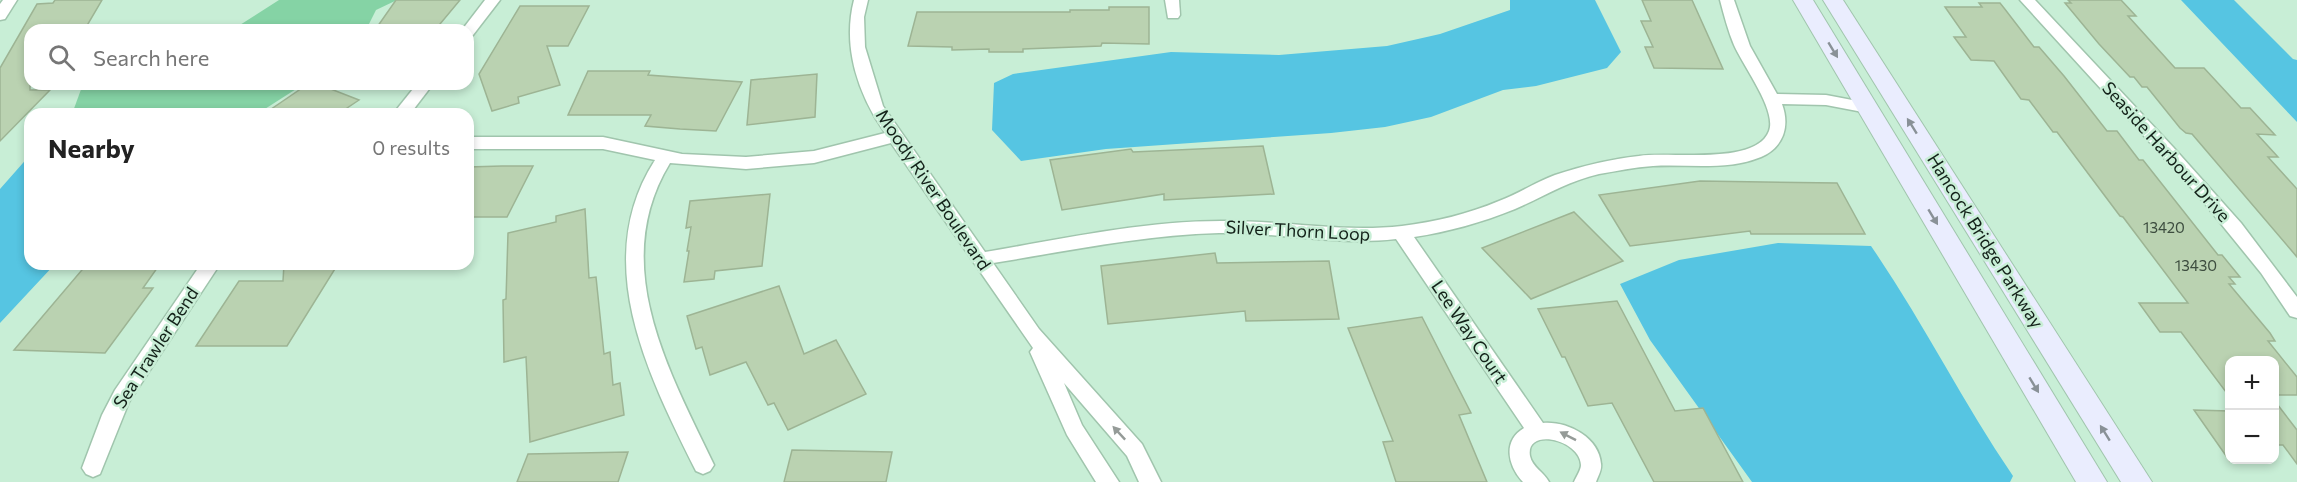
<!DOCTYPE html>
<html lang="en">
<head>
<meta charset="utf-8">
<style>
	:root { --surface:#fff; --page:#f6f6f6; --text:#222; --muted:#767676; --line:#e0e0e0 }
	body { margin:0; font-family:Commissioner,sans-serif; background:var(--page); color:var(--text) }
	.controls { position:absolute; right:18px; bottom:18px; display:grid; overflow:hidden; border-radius:12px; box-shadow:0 3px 9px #0003 }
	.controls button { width:54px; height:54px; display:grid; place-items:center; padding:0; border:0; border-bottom:2px solid var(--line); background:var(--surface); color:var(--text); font:30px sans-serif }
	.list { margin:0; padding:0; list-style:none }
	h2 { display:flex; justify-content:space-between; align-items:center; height:78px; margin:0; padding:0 24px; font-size:26px }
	h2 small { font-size:20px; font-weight:400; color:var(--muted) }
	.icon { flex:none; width:33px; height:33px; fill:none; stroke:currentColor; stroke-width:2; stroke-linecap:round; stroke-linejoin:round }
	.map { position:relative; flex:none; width:2297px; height:482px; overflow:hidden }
	.search { position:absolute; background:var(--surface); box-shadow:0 3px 9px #0003; left:24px; top:24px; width:450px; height:66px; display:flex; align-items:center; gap:15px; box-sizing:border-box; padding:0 21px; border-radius:18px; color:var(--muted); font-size:22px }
	.panel { position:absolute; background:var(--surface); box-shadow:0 3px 9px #0003; left:24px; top:108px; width:450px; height:162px; border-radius:18px }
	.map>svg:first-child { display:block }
	.green { fill:#85d3a5 }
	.water { fill:#56c5e2 }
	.building { fill:#bad2b1; stroke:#9db494; stroke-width:1.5 }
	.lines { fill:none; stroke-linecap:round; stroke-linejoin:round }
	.street-casing { stroke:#a0c5ad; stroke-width:3 }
	.secondary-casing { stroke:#a0c5ad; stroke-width:2 }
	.street { fill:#fff; fill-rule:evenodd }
	.secondary { fill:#eaedfe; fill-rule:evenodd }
	.oneway { fill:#899197 }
	.oneway2 { fill:#959b98 }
	.labels { text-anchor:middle; stroke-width:5; stroke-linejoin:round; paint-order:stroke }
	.number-label { font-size:15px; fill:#3d4d3f }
	.street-label { font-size:18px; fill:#132119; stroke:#c8eed6 }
</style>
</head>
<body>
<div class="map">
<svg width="2297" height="482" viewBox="0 0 2297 482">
	<rect width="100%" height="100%" fill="#c8eed6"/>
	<!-- green -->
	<g class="green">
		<polygon points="279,0 397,0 376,10 366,30 232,30"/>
		<polygon points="83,84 304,84 257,114 72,114"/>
	</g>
	<!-- water -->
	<g class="water">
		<polygon points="1510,0 1595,0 1621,52 1607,68 1536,86 1503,90 1431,117 1385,127 1331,133 1106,149 1021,161 992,130 994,83 1013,74 1171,52 1279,55 1387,46 1440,34 1510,10"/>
		<polygon points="2181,0 2234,0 2293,59 2297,60 2297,122"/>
		<polygon points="30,155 30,264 55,264 0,323 0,189"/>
		<path d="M 1778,243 L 1871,246 C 1922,320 1962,401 2013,476 L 2010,482 L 1752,482 L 1650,340 L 1620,284 L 1679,260 Z"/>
	</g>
	<!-- building -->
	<g class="building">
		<polygon points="55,0 102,0 85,29 30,30 30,90 50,90 0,141 0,68 37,4 53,3"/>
		<polygon points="396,0 460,0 435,30 375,30"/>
		<polygon points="1642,0 1692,0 1723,69 1654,68 1645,47 1653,47 1641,21 1651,21"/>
		<polygon points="2068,0 2121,0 2136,16 2128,16 2175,68 2204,68 2241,108 2250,108 2275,135 2257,134 2278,157 2268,157 2297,189 2297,257 2192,134 2186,133 2180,128 2147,87 2142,87 2134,77 2130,77 2099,44 2065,3 2071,3"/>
		<polygon points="1979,3 2000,3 2004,8 2034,47 2039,47 2064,76 2107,131 2117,131 2139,160 2143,160 2218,255 2222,255 2240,277 2229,277 2235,284 2229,284 2270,333 2275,341 2268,341 2297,377 2297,395 2274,395 2274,360 2229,360 2229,396 2181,332 2160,332 2139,303 2188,303 2123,217 2120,216 2057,132 2053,132 2029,100 2021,99 1994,61 1971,60 1954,37 1966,37 1945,7 1982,7"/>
		<polygon points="520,6 589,6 568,46 547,46 560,85 518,97 519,103 492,111 479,74"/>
		<polygon points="1109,7 1149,7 1149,44 1102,43 1101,46 1023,49 1023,52 989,52 989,49 952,50 952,47 908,46 917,12 1070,12 1070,10 1109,10"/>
		<polygon points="588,71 650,71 648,75 742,82 716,131 680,129 645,126 651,115 568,115"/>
		<polygon points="817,74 815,117 747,125 751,80"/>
		<polygon points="308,84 318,84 359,100 338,114 264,114"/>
		<polygon points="1263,146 1274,194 1164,200 1164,194 1062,210 1050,160 1131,149 1133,152"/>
		<polygon points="502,166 533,166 507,217 468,217 468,167"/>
		<polygon points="1700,181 1837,183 1865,234 1751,234 1750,231 1630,246 1599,195"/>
		<polygon points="770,194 762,266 715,271 714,279 684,282 689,251 687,251 691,227 686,228 690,201"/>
		<polygon points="585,209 589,278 596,277 604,354 610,352 613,385 620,383 624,415 530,442 526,357 504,362 503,300 506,299 508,233 556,222 556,216"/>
		<polygon points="1574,212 1623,261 1531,299 1482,248"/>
		<polygon points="1215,253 1217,263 1329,261 1339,319 1246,321 1245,311 1108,324 1101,266"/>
		<polygon points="87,264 160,264 143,288 153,288 105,353 14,350"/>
		<polygon points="284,264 338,264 287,346 196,346 239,281 283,281"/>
		<polygon points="779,286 804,354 836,340 866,394 788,430 774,403 768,405 746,362 710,375 702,347 696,349 687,316"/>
		<polygon points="1617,301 1675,411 1703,408 1743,482 1654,482 1612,403 1588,406 1565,357 1562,357 1538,309"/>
		<polygon points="1422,317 1471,413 1459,415 1487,482 1396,482 1383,442 1393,441 1348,328"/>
		<polygon points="2274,400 2297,430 2297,464 2283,445 2274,445"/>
		<polygon points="2194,410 2229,411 2229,460"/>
		<polygon points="792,450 892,452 886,482 784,482"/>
		<polygon points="628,452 618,482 517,482 528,454"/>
	</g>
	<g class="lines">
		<!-- street casing -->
		<g class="street-casing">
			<g id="street">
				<polygon points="3,0 17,0 5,19 0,20 0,4"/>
				<polygon points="485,0 500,0 473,35 468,37 468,30 462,30"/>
				<path d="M 854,0 L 868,0 L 864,17 L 865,47 L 883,106 L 985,252 C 1063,239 1142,221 1221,221 C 1282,220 1341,233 1402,226 C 1435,222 1468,214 1499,201 C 1518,194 1536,182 1555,175 C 1582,166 1611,159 1639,156 C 1669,151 1756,166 1769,131 C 1777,110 1743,66 1734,45 C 1728,31 1724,15 1720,0 L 1734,0 L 1750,46 L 1777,94 L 1826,95 L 1868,103 L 1874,104 L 1876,108 L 1874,112 L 1868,113 L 1826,105 L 1782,104 C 1790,126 1784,147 1761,157 C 1727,171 1689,164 1653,166 C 1635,167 1617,171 1599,174 C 1568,181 1543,197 1515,209 C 1483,222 1448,232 1414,237 L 1543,423 C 1567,421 1599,437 1601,464 C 1602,470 1598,476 1596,482 L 1574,482 C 1576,477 1581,470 1581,465 C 1580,439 1525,427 1530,456 C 1532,467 1544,472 1549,482 L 1523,482 C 1508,466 1502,441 1524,428 L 1396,239 C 1337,246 1279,232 1219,233 C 1143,235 1068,251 993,263 L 1039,329 L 1142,444 L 1161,482 L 1139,482 L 1127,456 L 1064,383 L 1082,425 L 1119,482 L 1096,482 L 1067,435 L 1030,352 L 1033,348 L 891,143 L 814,163 L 746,169 L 670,163 C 608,264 669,371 714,465 L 710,471 L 703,474 L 696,471 C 648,375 590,261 655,160 L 603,149 L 468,149 L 468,137 L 603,137 L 682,154 L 746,157 L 814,151 L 885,133 C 858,94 842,47 854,0 Z"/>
				<polygon points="1165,0 1179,0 1180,15 1178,18 1168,18"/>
				<polygon points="2020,0 2035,0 2173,147 2241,223 2297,297 2297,318 2290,316 2261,273 2196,193"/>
				<polygon points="417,84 433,84 410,114 393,114"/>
				<polygon points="201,264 220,264 129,402 100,474 93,477 86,474 82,468 102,415 115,390"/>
			</g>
		</g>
		<!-- secondary casing -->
		<g class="secondary-casing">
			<g id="secondary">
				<polygon points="1793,0 1813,0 2107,482 2076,482"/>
				<polygon points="1823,0 1843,0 2152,482 2121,482"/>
			</g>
		</g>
		<!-- street -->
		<use href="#street" class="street"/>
		<!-- secondary -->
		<use href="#secondary" class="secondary"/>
	</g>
	<!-- one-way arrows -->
	<defs><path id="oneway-solid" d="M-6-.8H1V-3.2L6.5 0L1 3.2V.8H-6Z" transform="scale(1.5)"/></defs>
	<g class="oneway">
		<use href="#oneway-solid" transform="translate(1833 50) rotate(59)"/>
		<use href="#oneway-solid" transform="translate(1912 126) rotate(-122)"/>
		<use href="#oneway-solid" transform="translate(1933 217) rotate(59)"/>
		<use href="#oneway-solid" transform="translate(2034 385) rotate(59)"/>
		<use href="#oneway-solid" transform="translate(2105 433) rotate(-122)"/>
	</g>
	<g class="oneway2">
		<use href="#oneway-solid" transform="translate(1119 433) rotate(-133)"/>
		<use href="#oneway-solid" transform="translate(1568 436) rotate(-153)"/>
	</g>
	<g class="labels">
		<!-- number labels -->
		<g class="number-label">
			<text x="2164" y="233">13420</text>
			<text x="2196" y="271">13430</text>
		</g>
		<!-- street labels -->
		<g class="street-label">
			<text transform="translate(2166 152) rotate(48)" y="6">Seaside Harbour Drive</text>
			<text transform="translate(933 190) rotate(56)" y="6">Moody River Boulevard</text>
			<text transform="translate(1298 231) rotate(3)" y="6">Silver Thorn Loop</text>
			<text transform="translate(1985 241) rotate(58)" y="6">Hancock Bridge Parkway</text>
			<text transform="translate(1469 332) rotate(56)" y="6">Lee Way Court</text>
			<text transform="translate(156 348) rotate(-57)" y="6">Sea Trawler Bend</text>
		</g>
	</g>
</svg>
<div class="controls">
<button>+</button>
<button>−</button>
</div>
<div class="search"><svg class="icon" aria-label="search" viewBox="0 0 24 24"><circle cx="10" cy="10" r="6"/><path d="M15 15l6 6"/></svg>Search here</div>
<section class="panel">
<h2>Nearby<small>0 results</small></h2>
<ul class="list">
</ul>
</section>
</div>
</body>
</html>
